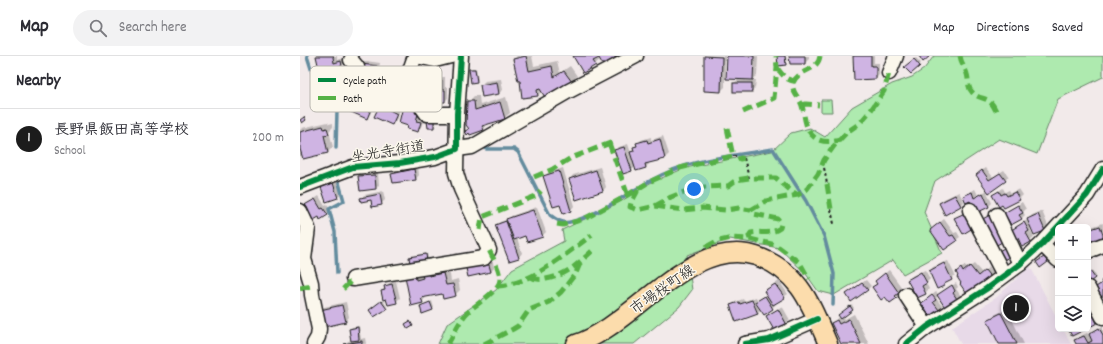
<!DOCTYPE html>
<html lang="en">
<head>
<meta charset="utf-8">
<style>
	:root { --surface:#fff; --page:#f2f2f3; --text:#2b2b33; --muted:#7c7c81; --line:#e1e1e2; --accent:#1c1c1c }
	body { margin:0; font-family:Dekko,"Klee One",sans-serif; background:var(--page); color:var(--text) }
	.controls { position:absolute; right:12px; bottom:12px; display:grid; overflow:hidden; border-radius:6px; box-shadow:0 4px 16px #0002 }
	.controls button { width:36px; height:36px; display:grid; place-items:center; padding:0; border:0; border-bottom:1px solid var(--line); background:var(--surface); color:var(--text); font:20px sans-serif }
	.you { position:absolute; left:394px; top:133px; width:14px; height:14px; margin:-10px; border:3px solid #fff; border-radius:50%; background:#1a73e8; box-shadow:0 0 0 6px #1a73e833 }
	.badge { display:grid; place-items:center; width:26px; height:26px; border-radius:50%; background:var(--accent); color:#fff; font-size:13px; font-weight:700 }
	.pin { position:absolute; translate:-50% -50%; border:2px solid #fff; box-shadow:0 1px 4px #0006 }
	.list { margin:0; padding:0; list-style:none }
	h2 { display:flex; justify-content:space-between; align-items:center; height:52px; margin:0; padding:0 16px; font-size:17px }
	h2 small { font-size:13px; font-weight:400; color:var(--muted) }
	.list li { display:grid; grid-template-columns:26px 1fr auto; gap:12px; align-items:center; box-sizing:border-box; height:60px; padding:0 16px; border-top:1px solid var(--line) }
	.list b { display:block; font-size:15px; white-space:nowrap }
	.list p { margin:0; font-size:13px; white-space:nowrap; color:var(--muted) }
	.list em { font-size:13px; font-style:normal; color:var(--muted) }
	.icon { flex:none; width:22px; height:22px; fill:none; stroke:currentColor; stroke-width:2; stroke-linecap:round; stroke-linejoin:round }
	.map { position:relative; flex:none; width:803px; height:288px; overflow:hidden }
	header { display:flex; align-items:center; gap:24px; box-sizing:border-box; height:56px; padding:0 20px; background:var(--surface); border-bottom:1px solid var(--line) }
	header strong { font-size:19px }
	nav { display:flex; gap:22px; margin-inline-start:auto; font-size:14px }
	.search { width:280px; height:36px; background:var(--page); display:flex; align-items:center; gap:10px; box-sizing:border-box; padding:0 14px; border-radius:22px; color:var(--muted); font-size:15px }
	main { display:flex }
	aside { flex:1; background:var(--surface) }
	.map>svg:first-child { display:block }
	.built { fill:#e8dae8 }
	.green { fill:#aeeaaf; stroke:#658366 }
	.shadow { fill:#0003 }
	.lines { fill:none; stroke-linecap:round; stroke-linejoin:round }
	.stream { stroke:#648c9e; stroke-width:3.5 }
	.building { fill:#cfb4e3; stroke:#1c1c1c }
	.minor-casing { stroke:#1c1c1c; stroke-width:17 }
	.major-casing { stroke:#1c1c1c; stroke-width:21 }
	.path { stroke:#1c1c1c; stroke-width:2; stroke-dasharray:3 3; stroke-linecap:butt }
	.minor { stroke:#fbf7ec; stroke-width:14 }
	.major { stroke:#fcdcac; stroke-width:18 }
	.quiet { stroke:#55b145; stroke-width:5; stroke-dasharray:10 5; stroke-linecap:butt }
	.cycleway-casing { stroke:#fbf7ec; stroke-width:8 }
	.cycleway { stroke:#00873e; stroke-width:6 }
	.labels { text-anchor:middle; stroke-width:3; stroke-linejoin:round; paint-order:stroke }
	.street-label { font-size:15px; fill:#1c1c1c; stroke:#fbf7ec }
	.key { fill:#fbf7ec; stroke:#b8b5ae; stroke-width:1 }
	.key-label { font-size:11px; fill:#1c1c1c }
</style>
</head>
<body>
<header>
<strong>Map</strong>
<div class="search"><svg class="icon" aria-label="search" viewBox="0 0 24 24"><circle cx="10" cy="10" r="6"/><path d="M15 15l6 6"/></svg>Search here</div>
<nav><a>Map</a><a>Directions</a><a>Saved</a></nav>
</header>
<main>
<aside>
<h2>Nearby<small></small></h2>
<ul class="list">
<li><span class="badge">1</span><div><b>長野県飯田高等学校</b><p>School</p></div><em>200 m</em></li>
</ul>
</aside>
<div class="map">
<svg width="803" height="288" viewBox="0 0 803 288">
	<rect width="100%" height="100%" fill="#f2eaea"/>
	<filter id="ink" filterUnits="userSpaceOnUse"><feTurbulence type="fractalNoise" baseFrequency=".025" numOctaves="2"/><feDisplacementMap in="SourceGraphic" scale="8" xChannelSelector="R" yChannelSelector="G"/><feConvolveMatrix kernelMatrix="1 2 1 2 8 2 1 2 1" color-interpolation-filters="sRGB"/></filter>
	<g filter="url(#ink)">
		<!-- built -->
		<polygon class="built" points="730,210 758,264 758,273 763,273 771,288 661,288 652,271 697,241"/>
		<!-- green -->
		<g class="green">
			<polygon points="634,0 803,0 803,21 758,43 737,98 699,83 635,125 624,156 642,197 603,218 593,204 534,239 518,235 506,218 479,192 430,183 387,199 392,234 379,251 334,288 138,288 147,268 196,234 212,213 264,185 262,174 320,146 350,127 385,112 472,95 491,77 510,72 525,81 552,51 592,28 612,21 624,13"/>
			<polygon points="521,44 531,44 532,56 521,56"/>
		</g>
		<!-- shadow -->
		<g class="shadow">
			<polygon points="17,0 37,0 37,4 44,2 45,6 41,10 23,13"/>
			<polygon points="217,0 232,0 234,10 257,5 260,17 270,10 277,20 271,26 242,35 238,39 223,41 221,25 214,3"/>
			<polygon points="274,0 316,0 301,3 295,8"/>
			<polygon points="406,0 425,0 425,31 421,35 405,1"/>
			<polygon points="428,0 458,0 457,20 452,24 456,24 455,32 452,35 434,27 439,23"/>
			<polygon points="478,0 486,0 487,7 485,8"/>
			<polygon points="490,0 509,0 509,3 505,7 491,7"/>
			<polygon points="554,0 574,0 574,7 579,7 579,19 576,22"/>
			<polygon points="616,2 621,7 611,17 606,11"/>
			<polygon points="66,5 80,7 78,17 93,19 92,28 88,32 60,28 63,8"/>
			<polygon points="172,12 176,12 178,24 177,25 170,14"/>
			<polygon points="131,21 145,21 145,31 148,31 148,42 140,50 130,46 125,46 125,40 128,38 128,25"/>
			<polygon points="201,23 203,34 199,37 183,40 181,29 185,25"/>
			<polygon points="61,36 59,40 71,45 78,40 70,58 67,62 50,55 55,39"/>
			<polygon points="174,40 179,40 180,49 206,41 210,57 204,62 188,67 188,68 183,74 166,75 169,72 168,46"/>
			<polygon points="85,43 88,44 87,48 100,54 96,64 92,68 82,47"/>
			<polygon points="108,47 121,55 119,61 124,63 121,71 118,74 109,69 100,67"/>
			<polygon points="136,64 136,70 134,71 128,66"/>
			<polygon points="28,66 29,68 33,67 33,71 29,75 33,91 28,96 3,102 2,99 0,101 0,95 2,98 0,89 0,74 2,72"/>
			<polygon points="363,80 369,98 365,102 349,106 349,108 346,111 335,111 332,114 323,117 315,94 319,91 328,88 331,97 341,84 351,81 351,84"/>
			<polygon points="118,110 119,119 116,123 93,126 92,118 95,114"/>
			<polygon points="300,111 306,131 303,135 270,123 273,119"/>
			<polygon points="263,112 274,150 271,154 261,148 244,120 248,117"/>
			<polygon points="686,112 693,121 704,114 709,121 687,136 692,147 689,150 677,156 671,144 664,140 667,137 675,133 678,139 688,134 681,115"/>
			<polygon points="78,116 79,129 76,132 59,121 63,117"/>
			<polygon points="37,124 41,137 38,141 27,144 22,131 26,127"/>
			<polygon points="703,132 705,136 709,134 711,137 719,133 723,139 719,143 693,139"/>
			<polygon points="83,135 85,144 81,148 71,143 61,143 64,139"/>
			<polygon points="659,136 664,146 660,150 640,147 644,143"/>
			<polygon points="19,140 25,150 27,149 31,155 27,158 19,159 3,151"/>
			<polygon points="722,146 726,153 723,156 725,159 721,163 705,157"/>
			<polygon points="237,151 246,176 242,180 225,179 217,182 222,197 219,201 209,204 196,170 200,166 209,163 211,160"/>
			<polygon points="742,155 748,170 744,174 732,171 730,173 734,181 723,189 718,181 711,175 715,171 729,163 732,159"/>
			<polygon points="644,163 654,177 657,176 660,181 656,184 631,174"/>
			<polygon points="803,167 803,182 800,185 788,189 788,172"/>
			<polygon points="127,197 128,202 126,204 110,202 111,200"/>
			<polygon points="188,201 189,206 193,206 194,212 191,216 182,218"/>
			<polygon points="648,205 655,219 644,229 630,215 633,211"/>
			<polygon points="674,208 682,217 689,211 695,218 692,222 663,227 661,213 665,209 667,213"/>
			<polygon points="149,212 151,225 158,223 160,234 155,239 143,237 127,240 122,246 106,220"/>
			<polygon points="589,214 602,232 599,236 600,237 590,246 586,239 573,231 577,227 576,225"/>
			<polygon points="625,214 630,223 626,227 629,233 625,237 609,224 612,220"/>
			<polygon points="792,214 796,220 795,222 788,222 788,217"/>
			<polygon points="566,224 571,230 567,234 547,238"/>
			<polygon points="96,225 100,242 96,246 87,242 82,235 89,227"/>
			<polygon points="479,225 488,238 475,247 476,248 472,252 464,257 461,253 457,257 431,249 435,246 443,243 444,245 456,241 458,245 467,238 465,235 469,232"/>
			<polygon points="656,227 658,231 656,233 661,240 664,238 666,241 662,245 639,240 636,242 645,254 641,258 620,249 636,236 639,239"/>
			<polygon points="83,244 87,251 86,252 72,252"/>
			<polygon points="132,245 134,252 132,253 121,250"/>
			<polygon points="46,246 49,261 46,265 21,254 24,251"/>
			<polygon points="552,249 554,252 543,260 545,263 554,258 569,288 542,288 532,267 541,260 541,257"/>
			<polygon points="482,250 490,264 476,274 468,260"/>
			<polygon points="794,250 800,263 797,266 788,271 788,252"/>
			<polygon points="707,253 724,288 700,288 689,265 694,259"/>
			<polygon points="59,270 61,283 65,282 66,288 45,288 48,285 52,284 50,273 52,271"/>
			<polygon points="803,270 803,288 777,288 776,285 779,281 787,277 789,279 793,275"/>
		</g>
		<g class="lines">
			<!-- stream -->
			<g class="stream">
				<polyline points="7,0 14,22 37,55 36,92"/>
				<path d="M 186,93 L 214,93 L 218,96 L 250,159 C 263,169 267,168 283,162 C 313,151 337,129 366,117 C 399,102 438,99 473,93 L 506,145 L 524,180 L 534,218 L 533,249"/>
				<polyline points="37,217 35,176 29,153 44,145 39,127"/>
			</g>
		</g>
		<!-- building -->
		<g class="building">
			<polygon points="16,0 34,0 33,1 34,7 41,5 42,10 23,14 22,13 19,13"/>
			<polygon points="226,0 229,15 252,10 254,21 264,15 272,26 246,43 240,33 237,34 238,40 222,42 220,25 218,25 213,3"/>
			<polygon points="273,0 318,0 303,9 299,2 293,5 296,9 283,17"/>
			<polygon points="404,0 422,1 421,36 404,35"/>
			<polygon points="427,0 454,0 453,24 426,23"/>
			<polygon points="477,0 485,0 486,9 478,10"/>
			<polygon points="489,0 505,0 505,8 490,8"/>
			<polygon points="553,0 571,0 571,10 576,10 576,23 554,24"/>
			<polygon points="619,0 630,0 623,6"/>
			<polygon points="614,3 620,10 611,18 604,11"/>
			<polygon points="62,8 77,10 75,20 90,22 88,33 59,29"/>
			<polygon points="169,13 175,13 177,26 171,27"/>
			<polygon points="127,24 142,24 142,34 145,34 145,46 140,46 140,51 129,51 129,47 124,47 124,40 127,40"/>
			<polygon points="197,26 199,38 182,41 180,29"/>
			<rect x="433" y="27" width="19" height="9"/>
			<polygon points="54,38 58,40 56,44 68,49 71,42 75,43 67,63 49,55 51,50 50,49"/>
			<polygon points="167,45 174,45 175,54 200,46 205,63 182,70 184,74 170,79 169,77 167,79 165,75 169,73 166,69"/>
			<polygon points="81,46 85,48 84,51 97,58 92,69 74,61"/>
			<polygon points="103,50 116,54 115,57 118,58 116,65 121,66 118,76 107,73 108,70 99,67"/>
			<polygon points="4,61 6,64 2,67 0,64"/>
			<polygon points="127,65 134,65 134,72 128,72"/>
			<polygon points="23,70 24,73 27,72 29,78 24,79 28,97 3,103 0,93 0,76"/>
			<polygon points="360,83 365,103 345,108 346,112 336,115 330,96 334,95 333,91 337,90 336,87 347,84 348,87"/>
			<polygon points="324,91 332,115 323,118 314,94"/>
			<polygon points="114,113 116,124 93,127 91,118"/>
			<polygon points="296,114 303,135 276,144 269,123"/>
			<polygon points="682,114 689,124 700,117 706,125 689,137 676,119"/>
			<polygon points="259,115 271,155 263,158 260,149 253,151 243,120"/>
			<polygon points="75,119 76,133 60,135 58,120"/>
			<polygon points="33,127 38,142 26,146 21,131"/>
			<polygon points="699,135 701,139 705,137 707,140 715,136 720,144 704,152 702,149 699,151 692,139"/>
			<polygon points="672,136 674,142 683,137 689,151 676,157 670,145 666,147 663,140"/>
			<polygon points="80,138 82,149 72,151 71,144 61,146 60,142"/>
			<polygon points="655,139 661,150 645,159 639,147"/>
			<polygon points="15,143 21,153 23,152 28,159 20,164 19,161 10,166 1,151"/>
			<polygon points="718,149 723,157 719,159 722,163 711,169 704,157"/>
			<polygon points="233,154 243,181 227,186 225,180 214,184 206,163"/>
			<polygon points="665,157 673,172 663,178 654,162"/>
			<polygon points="738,158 745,175 734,179 727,163"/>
			<polygon points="690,159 704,185 693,191 679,165"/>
			<polygon points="206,165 219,202 209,205 195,169"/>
			<polygon points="640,166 650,180 653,179 657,185 644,194 630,174"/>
			<polygon points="724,166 729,175 726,177 731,186 722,191 718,182 715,184 710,175"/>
			<polygon points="800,170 803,179 803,181 800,182 801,186 788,190 788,174"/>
			<polygon points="706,191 711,200 700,206 695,197"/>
			<polygon points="126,198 127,205 110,208 109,201"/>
			<polygon points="744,201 748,206 740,212 736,206"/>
			<polygon points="185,204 186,209 189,209 191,216 168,221 165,208"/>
			<polygon points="644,207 652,224 644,228 644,230 637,233 629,215"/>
			<polygon points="670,210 678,220 685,214 692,223 667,238 660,228 661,227 657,221 658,220 656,216 661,212 663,216"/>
			<polygon points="790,215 795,222 790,226 788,224 788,217"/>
			<polygon points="621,216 627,227 622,230 626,238 617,242 607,224"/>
			<polygon points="129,217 129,220 143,217 146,229 153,228 156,240 143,243 142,238 121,242 123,247 111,250 105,220 115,218 116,224 123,222 122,219"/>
			<polygon points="585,217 599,237 595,240 597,242 590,247 585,241 581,244 572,231 577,228 575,225"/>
			<polygon points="803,223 803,240 801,241 796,231 802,227 801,225"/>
			<polygon points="562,227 568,234 551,246 546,238"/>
			<polygon points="92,228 97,247 88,249 86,243 83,244 81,235 85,234 84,230"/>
			<polygon points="475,228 485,242 473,249 464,235"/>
			<polygon points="652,229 655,235 653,237 657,243 660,241 663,246 646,253 637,239"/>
			<polygon points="632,239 636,244 633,246 642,258 631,266 619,249"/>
			<polygon points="465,240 473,253 464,259 455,246"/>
			<polygon points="452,244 458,258 436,266 430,249 439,246 440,248"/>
			<polygon points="81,245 87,253 74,261 69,254"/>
			<polygon points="130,246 133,254 122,258 120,250"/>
			<polygon points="42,249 46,266 24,271 20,254"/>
			<polygon points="550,250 553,254 541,263 538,259"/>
			<polygon points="478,253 487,269 475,276 466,260"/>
			<polygon points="788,253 790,253 797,267 788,272"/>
			<polygon points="701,257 717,288 699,288 687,264"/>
			<polygon points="549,263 561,288 541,288 531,267 537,264 539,268"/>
			<polygon points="110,265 113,270 108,273 105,268"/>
			<polygon points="58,271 59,284 51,285 49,273"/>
			<polygon points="799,272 803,279 803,288 776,288 774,284 784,280 788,287 792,285 789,278"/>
			<polygon points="768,273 786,273 772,280"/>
			<polygon points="62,285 62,288 44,288"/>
		</g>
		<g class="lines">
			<!-- minor casing -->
			<g class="minor-casing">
				<g id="minor">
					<polyline points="116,0 135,4 151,0"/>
					<polyline points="51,4 57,11 53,31 119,47 127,58 157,58"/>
					<polyline points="589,17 596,0"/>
					<polyline points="100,42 115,0"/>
					<polyline points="0,131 53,111 100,107 135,101 157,93 172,91 267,36 336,0"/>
					<polyline points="670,154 704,219"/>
					<polyline points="0,155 8,172 4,203 11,227 12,239 19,273 18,281 14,288"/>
					<polyline points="697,159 720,208"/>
					<polyline points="742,188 758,204"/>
					<polyline points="788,195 803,189"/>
					<polyline points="53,223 177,203 184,202 189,194 161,133 156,117 157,58 161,0"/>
					<polyline points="788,232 803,261"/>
					<polyline points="606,239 627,271"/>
					<polyline points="445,288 469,284 517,263"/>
					<polyline points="606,288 627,271 686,233 720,208 742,188 787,139 803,113"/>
				</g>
			</g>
			<!-- major casing -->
			<g class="major-casing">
				<path id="major" d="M 276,288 C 333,270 391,179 456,200 C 500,215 511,249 528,288"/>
			</g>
			<!-- path -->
			<g class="path">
				<polyline points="433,100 439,100"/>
				<polyline points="444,102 449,122"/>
				<polyline points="523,106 527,128"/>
				<polyline points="329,138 335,136"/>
				<polyline points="531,153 534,168"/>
			</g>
			<!-- minor -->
			<use href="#minor" class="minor"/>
			<!-- major -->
			<use href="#major" class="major"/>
			<!-- quiet -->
			<g class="quiet">
				<path d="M 520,0 C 518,16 498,13 493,27 C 491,36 500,42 502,50 C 504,56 504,62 506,68 C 511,85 524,88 540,84"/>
				<path d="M 660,0 C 661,7 665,11 667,18 C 669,24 667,31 672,36 C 681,46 689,38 696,55"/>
				<path d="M 477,12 C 483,19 485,24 495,25"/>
				<polyline points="502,49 506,48 519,49"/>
				<polyline points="443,56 474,42 477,12 476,0"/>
				<polyline points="309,87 327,137 329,138"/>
				<polyline points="439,100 440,103 444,102"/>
				<polyline points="234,121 253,113 271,102 313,86"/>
				<polyline points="527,128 531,153"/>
				<polyline points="335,136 337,136 331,147 330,151 338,154 355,150 383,154 402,152 426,154 439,152 451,154"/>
				<polyline points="355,150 371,141 387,135 405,131 428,130 436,124 449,122 476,122 490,134 498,139"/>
				<polyline points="257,168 263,169 284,163 321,143 349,126 380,112 433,100 427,72"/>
				<polyline points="180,174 182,161 236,140 241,135"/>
				<path d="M 450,183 L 449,180 L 451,177 C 462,175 470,179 480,172 L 481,168 L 478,163 L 454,158 L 451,154 L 466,145 L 498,139 L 507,133 L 518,118 L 524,104 L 534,90 L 547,76 L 560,67 L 571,54 L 584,35 L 589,17"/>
				<polyline points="406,191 415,186 432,182 450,183 476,189 500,207 509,223"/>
				<path d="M 231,221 C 236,224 241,224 246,223 C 267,219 278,208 293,194"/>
				<path d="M 198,230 C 232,228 265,198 292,179"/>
				<polyline points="0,232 12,230"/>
				<polyline points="43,233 53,223"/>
				<path d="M 148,288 C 155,276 159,264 170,254 C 178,247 200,234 200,223 C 200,214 193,202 189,194"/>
				<polyline points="184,288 213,273 218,270 229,254 249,246 261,236 276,217 282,203"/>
			</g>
			<!-- cycleway casing -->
			<g class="cycleway-casing">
				<g id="cycleway">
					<polyline points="0,131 53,111 100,107 135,101 157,93 157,58 161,0"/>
					<polyline points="445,288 469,284 517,263"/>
					<polyline points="606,288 627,271 686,233 720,208 742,188 787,139 803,113"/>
				</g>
			</g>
			<!-- cycleway -->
			<use href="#cycleway" class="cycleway"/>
		</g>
	</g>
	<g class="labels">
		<!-- street labels -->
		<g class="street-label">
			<text transform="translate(88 95) rotate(-9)" y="5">坐光寺街道</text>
			<text transform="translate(362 233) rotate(-35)" y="5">市場桜町線</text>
		</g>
	</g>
	<!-- legend -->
	<rect x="10" y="10" width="132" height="46" rx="6" class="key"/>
	<rect x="18" y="22" width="18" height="4" fill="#00873e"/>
	<rect x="18" y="40" width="18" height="4" fill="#55b145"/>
	<g class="key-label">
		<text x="43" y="28">Cycle path</text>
		<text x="43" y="46">Path</text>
	</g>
</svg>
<div class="controls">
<button>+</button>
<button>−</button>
<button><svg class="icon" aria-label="layers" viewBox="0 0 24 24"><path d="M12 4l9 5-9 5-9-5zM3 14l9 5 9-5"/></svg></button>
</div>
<div class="you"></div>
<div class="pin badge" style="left:716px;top:252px">1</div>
</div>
</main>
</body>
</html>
